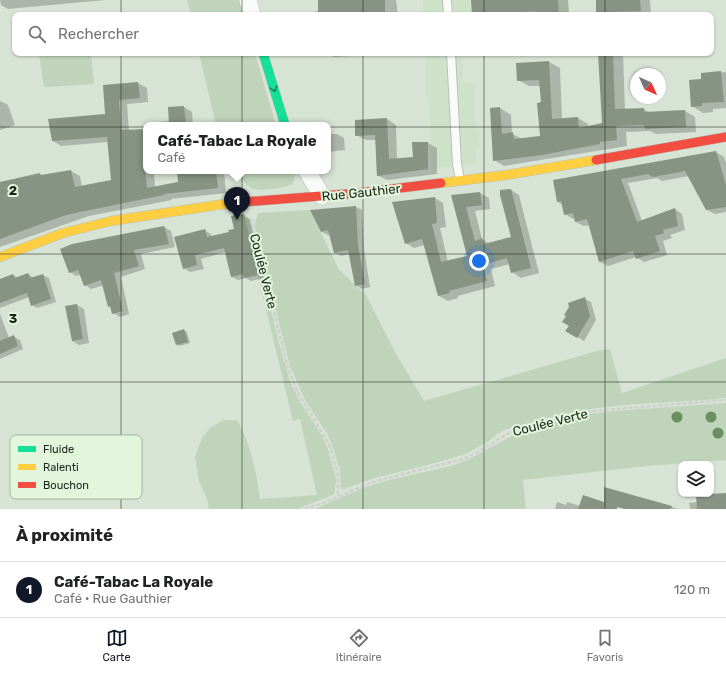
<!DOCTYPE html>
<html lang="fr">
<head>
<meta charset="utf-8">
<style>
	:root { --surface:#fff; --page:#f2f2f2; --text:#202124; --muted:#757577; --line:#e0e0e0; --accent:#111827 }
	body { margin:0; font-family:Rubik,sans-serif; background:var(--page); color:var(--text) }
	.controls { position:absolute; right:12px; bottom:12px; display:grid; overflow:hidden; border-radius:8px; box-shadow:0 1px 3px #0004 }
	.controls button { width:36px; height:36px; display:grid; place-items:center; padding:0; border:0; border-bottom:1px solid var(--line); background:var(--surface); color:var(--text); font:20px sans-serif }
	.compass { position:absolute; left:630px; top:68px; width:36px; height:36px; border-radius:50%; background:var(--surface); box-shadow:0 1px 3px #0004; rotate:135deg }
	.you { position:absolute; left:479px; top:261px; width:14px; height:14px; margin:-10px; border:3px solid #fff; border-radius:50%; background:#1a73e8; box-shadow:0 0 0 6px #1a73e833 }
	.badge { display:grid; place-items:center; width:26px; height:26px; border-radius:50%; background:var(--accent); color:#fff; font-size:13px; font-weight:700 }
	.pin { position:absolute; translate:-50% -33px; filter:drop-shadow(0 1px 2px #0008) }
	.pin::after { content:''; position:absolute; top:21px; width:14px; height:12px; background:inherit; clip-path:polygon(0 0,100% 0,50% 100%) }
	.popup { position:absolute; left:143px; top:122px; width:188px; height:52px; box-sizing:border-box; display:grid; place-content:center; border-radius:8px; background:var(--surface); filter:drop-shadow(0 1px 3px #0005); font-size:13px; white-space:nowrap; color:var(--muted) }
	.popup b { font-size:15px; color:var(--text) }
	.popup::after { content:''; position:absolute; left:50%; top:100%; margin-left:-8px; border:8px solid transparent; border-top-color:var(--surface) }
	.list { margin:0; padding:0; list-style:none }
	h2 { display:flex; justify-content:space-between; align-items:center; height:52px; margin:0; padding:0 16px; font-size:17px }
	h2 small { font-size:13px; font-weight:400; color:var(--muted) }
	.list li { display:grid; grid-template-columns:26px 1fr auto; gap:12px; align-items:center; box-sizing:border-box; height:56px; padding:0 16px; border-top:1px solid var(--line) }
	.list b { display:block; font-size:15px; white-space:nowrap }
	.list p { margin:0; font-size:13px; white-space:nowrap; color:var(--muted) }
	.list em { font-size:13px; font-style:normal; color:var(--muted) }
	.icon { flex:none; width:22px; height:22px; fill:none; stroke:currentColor; stroke-width:2; stroke-linecap:round; stroke-linejoin:round }
	.map { position:relative; flex:none; width:726px; height:509px; overflow:hidden }
	.search { position:absolute; background:var(--surface); box-shadow:0 1px 3px #0004; left:12px; right:12px; top:12px; height:44px; display:flex; align-items:center; gap:10px; box-sizing:border-box; padding:0 14px; border-radius:8px; color:var(--muted); font-size:15px }
	.sheet { height:108px; background:var(--surface) }
	nav { display:flex; justify-content:space-around; align-items:center; box-sizing:border-box; height:56px; border-top:1px solid var(--line); background:var(--surface); font-size:11px; color:var(--muted) }
	nav a { display:grid; justify-items:center; gap:2px }
	nav .on { color:var(--accent) }
	.map>svg:first-child { display:block }
	.built { fill:#cee2ca }
	.green { fill:#bfd4ba }
	.shadow { fill:#0003 }
	.building { fill:#879484 }
	.lines { fill:none; stroke-linecap:round; stroke-linejoin:round }
	.lane-casing { stroke:#b7c1b5; stroke-width:10 }
	.street-casing { stroke:#b7c1b5; stroke-width:18 }
	.fast-casing { stroke:#b7c1b5; stroke-width:10 }
	.slow-casing { stroke:#b7c1b5; stroke-width:10 }
	.jam-casing { stroke:#b7c1b5; stroke-width:10 }
	.path { stroke:#cdd0cc; stroke-width:2.5; stroke-dasharray:4 2; stroke-linecap:butt }
	.lane { stroke:#f9fbf9; stroke-width:8 }
	.street { stroke:#f9fbf9; stroke-width:17 }
	.fast { stroke:#16e098; stroke-width:9 }
	.slow { stroke:#ffcf43; stroke-width:9 }
	.jam { stroke:#f24e42; stroke-width:9 }
	.tree { fill:#6a8f5f }
	.oneway { stroke:#1a825a }
	.grid { fill:none; stroke:#1d251c; stroke-width:1; stroke-opacity:0.55 }
	.labels { text-anchor:middle; stroke-width:4; stroke-linejoin:round; paint-order:stroke }
	.street-label { font-size:13px; fill:#1d251c; stroke:#e1f6db }
	.key { fill:#e1f6db; stroke:#a6b7a2; stroke-width:1 }
	.key-label { font-size:11px; fill:#1d251c }
	.grid-label { font-size:13px; text-anchor:middle; font-weight:bold; fill:#1d251c; stroke:#e1f6db; stroke-width:4; stroke-linejoin:round; paint-order:stroke }
</style>
</head>
<body>
<div class="map">
<svg width="726" height="509" viewBox="0 0 726 509">
	<rect width="100%" height="100%" fill="#d7e3d4"/>
	<!-- built -->
	<g class="built">
		<polygon points="423,0 569,0 570,15 423,15"/>
		<polygon points="425,53 463,53 462,84 475,83 475,121 477,121 477,129 479,129 480,148 476,149 477,163 432,169 429,97 426,96"/>
	</g>
	<!-- green -->
	<g class="green">
		<polygon points="187,0 240,0 244,15 191,15"/>
		<polygon points="39,53 91,53 94,84 44,87"/>
		<polygon points="199,53 255,53 276,125 216,125"/>
		<path d="M 237,171 L 294,171 L 295,175 L 293,184 C 284,188 261,192 252,188 C 245,185 241,177 237,171 Z"/>
		<path d="M 310,210 L 339,270 L 366,295 L 395,352 L 424,401 L 597,351 L 610,349 L 622,393 L 726,358 L 726,398 C 677,403 628,402 579,411 C 556,415 533,422 510,428 L 502,431 L 487,442 L 466,454 L 431,464 L 375,478 L 341,490 L 340,470 L 331,442 L 326,432 L 305,400 L 290,366 L 255,228 L 255,223 L 258,213 Z"/>
		<path d="M 243,214 L 245,214 L 249,220 L 280,347 L 291,384 L 301,403 L 322,436 L 328,449 L 336,479 L 335,491 L 333,495 L 297,509 L 209,509 L 207,499 L 199,481 L 195,457 L 202,438 L 211,427 L 224,420 L 237,420 C 251,444 256,471 260,499 L 317,495 L 300,419 L 293,421 Z"/>
		<polygon points="726,403 726,460 647,466 523,480 526,509 315,509 363,488 385,481 451,466 465,461 521,431 581,415 614,411"/>
	</g>
	<!-- shadow -->
	<g class="shadow">
		<polygon points="0,0 105,0 8,9 1,5"/>
		<polygon points="319,0 396,0 398,15 293,15 319,11"/>
		<polygon points="472,0 568,0 569,15 474,15"/>
		<polygon points="597,0 650,0 651,15 597,15"/>
		<polygon points="328,53 400,53 334,57"/>
		<polygon points="599,53 623,53 625,110 644,109 650,113 685,111 695,117 696,132 656,134 650,131 626,132 627,146 504,166 494,160 500,108 511,115 512,134 523,139 541,137 542,103 541,86 529,86 518,80 549,62 560,68 562,119 578,118 588,124 589,127 603,124"/>
		<polygon points="726,72 726,108 713,109 713,112 703,113 692,106 702,80 702,74"/>
		<polygon points="138,83 147,88 148,102 127,104 129,131 146,130 146,171 154,171 155,187 179,182 178,171 224,171 226,193 171,199 172,200 89,216 0,247 0,183 40,175 43,176 71,171 80,176 82,187 112,181 108,142 61,146 53,141 106,115 104,86"/>
		<polygon points="0,101 8,105 15,125 0,130"/>
		<polygon points="184,107 192,112 193,125 148,125 148,123 170,121"/>
		<polygon points="387,119 396,125 397,159 414,158 428,143 437,148 437,174 387,180 377,175 376,140 366,140 356,135"/>
		<polygon points="328,134 337,134 344,138 345,150 328,152"/>
		<polygon points="716,152 724,157 726,163 726,212 715,214 707,210 689,176 662,181 657,178 628,183 642,221 675,209 682,214 685,230 670,235 672,238 663,241 667,255 644,262 636,257 608,266 600,262 590,225 584,226 576,222 575,218 573,219 565,214 563,205 558,202 554,181"/>
		<polygon points="511,190 519,195 539,273 521,278 512,272 510,264 491,269 495,286 458,296 458,298 448,301 439,296 425,245 414,248 406,243 435,198 443,203 446,227 440,228 448,262 468,256 452,196 480,193 489,198 490,209 475,211 482,239 490,244 512,238"/>
		<polygon points="356,207 362,210 364,249 370,287 362,289 356,285 350,254 341,256 335,253 330,235 328,235 322,232"/>
		<polygon points="243,215 250,219 264,278 251,281 246,278 238,280 232,277 226,252 201,259 204,269 190,272 184,268 204,230 211,234 212,237 230,232 236,229"/>
		<polygon points="164,227 171,231 175,247 141,254 145,269 121,277 129,314 120,317 113,313 111,307 109,306 104,285 91,289 85,285 81,275 76,276 70,272"/>
		<polygon points="28,274 34,278 43,275 49,278 56,302 37,308 32,305 29,297 0,308 0,280 13,275 18,278"/>
		<polygon points="585,299 591,302 596,320 584,341 567,331"/>
		<polygon points="77,305 84,309 89,343 79,345 72,341"/>
		<polygon points="0,314 9,338 14,337 20,340 23,349 0,359"/>
		<polygon points="184,330 187,332 190,343 180,346 177,344"/>
		<polygon points="605,488 678,509 624,509 608,504 607,509 555,509 557,502 566,505 567,502 580,506 605,504"/>
		<polygon points="726,494 726,509 690,509 689,503 697,502"/>
	</g>
	<!-- building -->
	<g class="building">
		<rect x="318" y="0" width="67" height="15"/>
		<polygon points="471,0 558,0 559,15 535,15 535,11 472,15"/>
		<polygon points="596,0 640,0 641,11 611,12 611,15 596,15"/>
		<polygon points="598,53 613,53 615,109 644,108 644,112 685,110 686,127 645,129 644,125 616,126 617,140 600,142 600,144 542,155 493,161 490,108 500,107 502,134 513,132 514,139 540,136 537,103 541,102 539,80 517,81 516,63 549,61 552,119 578,117 579,128 602,123"/>
		<polygon points="721,71 724,102 702,103 702,106 691,107 689,80 701,79 701,73"/>
		<polygon points="138,82 140,98 119,100 121,130 146,129 146,143 143,143 147,188 178,182 177,171 216,171 218,188 163,194 164,195 80,212 63,216 0,239 0,182 40,173 41,175 71,170 75,187 111,180 107,137 52,141 48,119 105,114 103,85"/>
		<polygon points="184,106 186,125 169,125 168,107"/>
		<polygon points="387,118 389,159 413,157 412,142 428,142 428,169 377,176 375,135 355,136 355,120"/>
		<polygon points="716,151 726,185 726,207 706,210 685,171 653,177 648,174 621,179 637,222 675,208 678,226 663,230 664,233 655,236 660,251 636,259 633,251 599,262 587,219 575,222 573,213 564,215 561,201 557,202 553,180"/>
		<polygon points="511,189 531,268 511,273 507,258 483,265 487,281 449,291 450,293 438,296 422,239 405,244 392,202 435,197 437,223 432,224 441,262 467,256 451,195 480,192 482,205 466,207 475,241 482,238 484,244 511,237 500,195 500,190"/>
		<polygon points="356,206 358,245 365,284 355,286 348,250 334,253 328,230 321,232 310,210"/>
		<polygon points="244,214 258,275 244,278 243,274 231,277 224,248 195,255 197,265 183,269 174,237 205,229 207,237 229,232 228,230 234,229 231,216"/>
		<polygon points="164,226 169,244 134,250 139,266 114,273 123,311 112,314 110,306 108,307 101,280 84,286 78,270 69,273 60,249 72,244"/>
		<polygon points="28,273 30,278 43,274 51,299 31,306 27,293 0,303 0,279 13,274 15,278"/>
		<polygon points="585,297 590,316 577,338 565,331 569,326 562,322 566,316 564,315 569,307 568,303"/>
		<polygon points="77,304 83,339 72,341 65,306"/>
		<polygon points="184,329 188,342 176,345 172,333"/>
		<polygon points="14,335 18,346 0,354 0,341"/>
		<polygon points="604,487 672,506 671,509 625,509 617,507 617,509 578,509 583,495 604,502"/>
		<polygon points="726,493 726,509 697,509 696,495"/>
	</g>
	<g class="lines">
		<!-- lane casing -->
		<g class="lane-casing">
			<g id="lane">
				<polyline points="447,0 448,15"/>
				<polyline points="451,53 457,164 460,180"/>
			</g>
		</g>
		<!-- street casing -->
		<g class="street-casing">
			<g id="street">
				<polyline points="248,0 252,15"/>
				<polyline points="307,171 322,196"/>
			</g>
		</g>
		<!-- fast casing -->
		<g class="fast-casing">
			<polyline id="fast" points="263,53 285,125"/>
		</g>
		<!-- slow casing -->
		<g class="slow-casing">
			<g id="slow">
				<polyline points="441,183 506,175 596,160"/>
				<polyline points="0,257 63,233 111,221 231,203"/>
			</g>
		</g>
		<!-- jam casing -->
		<g class="jam-casing">
			<g id="jam">
				<polyline points="596,160 726,137"/>
				<polyline points="231,203 359,193 441,183"/>
			</g>
		</g>
		<!-- path -->
		<g class="path">
			<polyline points="251,219 288,368 297,391 330,446 338,474 338,496"/>
			<polyline points="305,509 324,503 372,482 463,459 481,450 512,431 573,415 593,411 726,400"/>
		</g>
		<!-- lane -->
		<use href="#lane" class="lane"/>
		<!-- street -->
		<use href="#street" class="street"/>
		<!-- fast -->
		<use href="#fast" class="fast"/>
		<!-- slow -->
		<use href="#slow" class="slow"/>
		<!-- jam -->
		<use href="#jam" class="jam"/>
	</g>
	<!-- trees -->
	<g class="tree">
		<circle cx="677" cy="417" r="5.5"/>
		<circle cx="711" cy="417" r="5.5"/>
		<circle cx="718" cy="433" r="5.5"/>
	</g>
	<!-- one-way arrows -->
	<defs><path id="oneway-chevron" d="M-2-3.5L2.5 0L-2 3.5" fill="none" stroke-width="1.6" stroke-linecap="round" stroke-linejoin="round"/></defs>
	<use class="oneway" href="#oneway-chevron" transform="translate(274 89) rotate(74)"/>
	<!-- grid -->
	<path class="grid" d="M 121,0 L 121,15M 242,0 L 242,15M 363,0 L 363,15M 484,0 L 484,15M 605,0 L 605,15M 121,53 L 121,509M 242,53 L 242,509M 363,53 L 363,509M 484,53 L 484,509M 605,53 L 605,509M 0,127 L 726,127M 0,254 L 726,254M 0,382 L 726,382"/>
	<g class="labels">
		<!-- street labels -->
		<g class="street-label">
			<text transform="translate(361 192) rotate(-6)" y="5">Rue Gauthier</text>
			<text transform="translate(264 271) rotate(76)" y="5">Coulée Verte</text>
			<text transform="translate(550 422) rotate(-14)" y="5">Coulée Verte</text>
		</g>
	</g>
	<!-- legend -->
	<rect x="10" y="435" width="132" height="64" rx="6" class="key"/>
	<rect x="18" y="446" width="18" height="6" fill="#16e098"/>
	<rect x="18" y="464" width="18" height="6" fill="#ffcf43"/>
	<rect x="18" y="482" width="18" height="6" fill="#f24e42"/>
	<g class="key-label">
		<text x="43" y="453">Fluide</text>
		<text x="43" y="471">Ralenti</text>
		<text x="43" y="489">Bouchon</text>
	</g>
	<g class="grid-label">
		<text x="13" y="195">2</text>
		<text x="13" y="323">3</text>
	</g>
</svg>
<div class="controls">
<button><svg class="icon" aria-label="layers" viewBox="0 0 24 24"><path d="M12 4l9 5-9 5-9-5zM3 14l9 5 9-5"/></svg></button>
</div>
<svg class="compass" viewBox="-18 -18 36 36"><path d="M0-13l5 13h-10z" fill="#e53935"/><path d="M0 13l5-13h-10z" fill="#757577"/></svg>
<div class="you"></div>
<div class="pin badge" style="left:237px;top:220px">1</div>
<div class="popup"><b>Café-Tabac La Royale</b>Café</div>
<div class="search"><svg class="icon" aria-label="search" viewBox="0 0 24 24"><circle cx="10" cy="10" r="6"/><path d="M15 15l6 6"/></svg>Rechercher</div>
</div>
<section class="sheet">
<h2>À proximité<small></small></h2>
<ul class="list">
<li><span class="badge">1</span><div><b>Café-Tabac La Royale</b><p>Café · Rue Gauthier</p></div><em>120 m</em></li>
</ul>
</section>
<nav>
<a class="on"><svg class="icon" aria-label="map" viewBox="0 0 24 24"><path d="M3 6l6-2 6 2 6-2v14l-6 2-6-2-6 2zM9 4v14M15 6v14"/></svg>Carte</a>
<a><svg class="icon" aria-label="directions" viewBox="0 0 24 24"><path d="M12 3l9 9-9 9-9-9zM9 14v-3h6M13 9l2 2-2 2"/></svg>Itinéraire</a>
<a><svg class="icon" aria-label="saved" viewBox="0 0 24 24"><path d="M7 4h10v16l-5-4-5 4z"/></svg>Favoris</a>
</nav>
</body>
</html>
